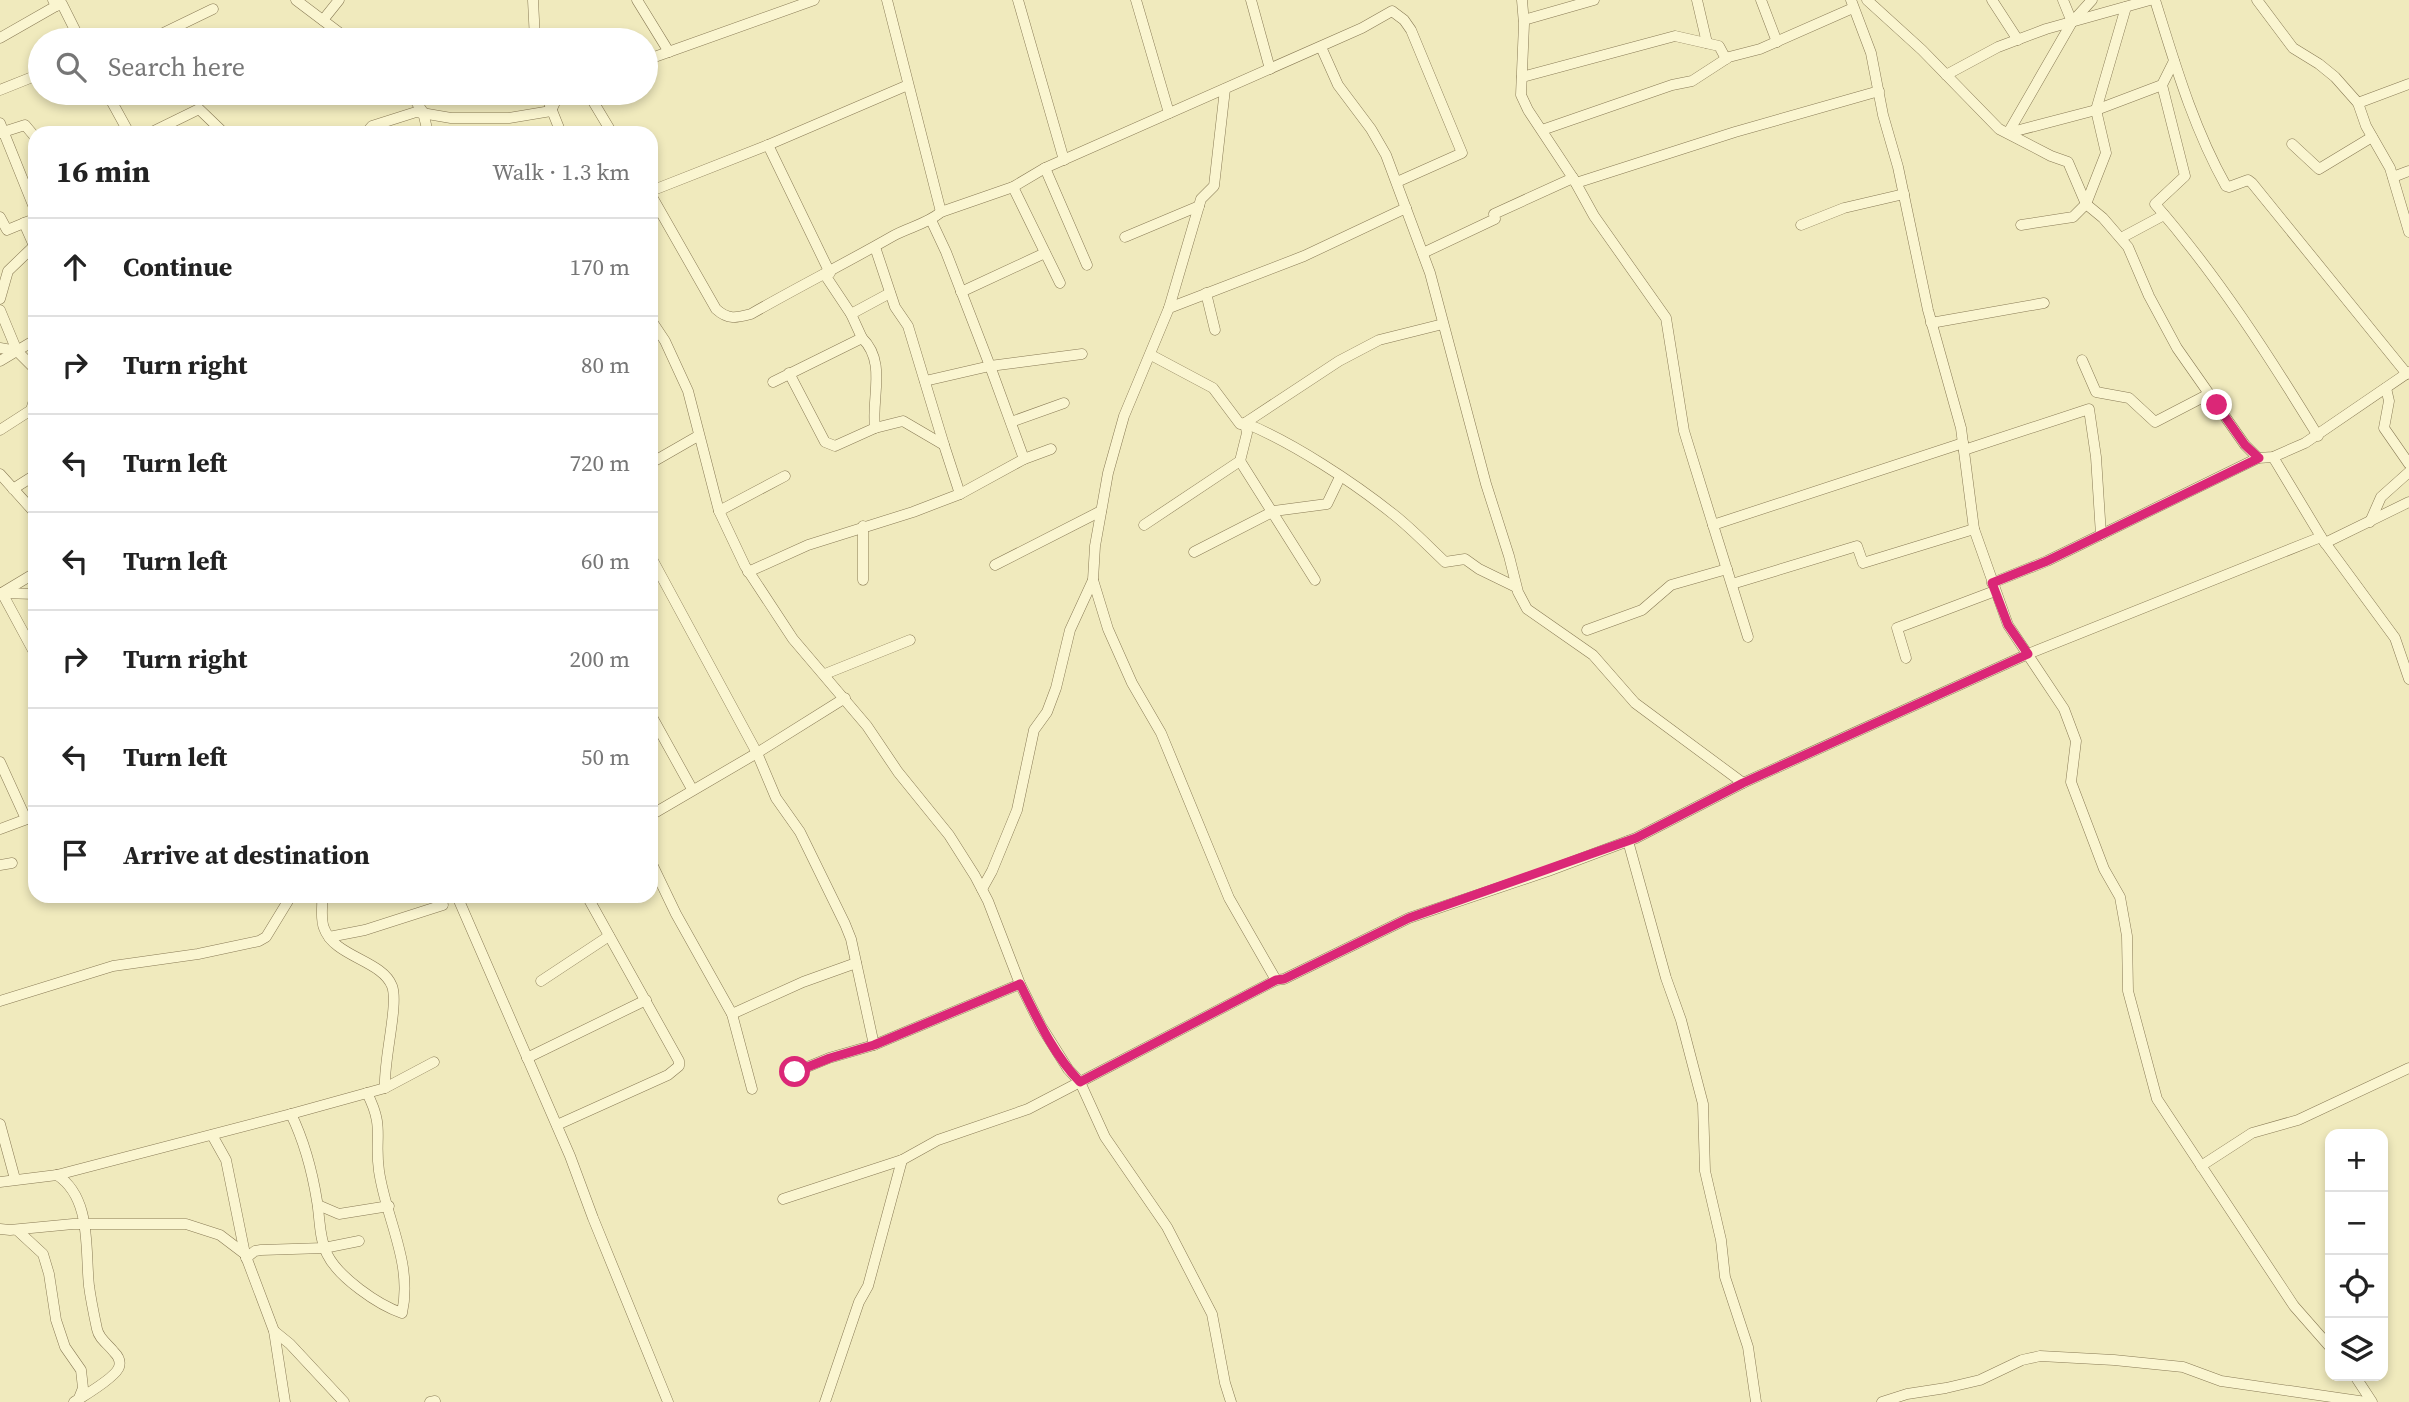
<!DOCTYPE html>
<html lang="en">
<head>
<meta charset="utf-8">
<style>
	:root { --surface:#fff; --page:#f6f6f6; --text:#222; --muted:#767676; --line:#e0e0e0 }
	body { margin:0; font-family:"Source Serif 4",serif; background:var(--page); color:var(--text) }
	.controls { position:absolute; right:21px; bottom:21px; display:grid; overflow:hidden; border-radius:14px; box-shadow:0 4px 10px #0003 }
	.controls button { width:63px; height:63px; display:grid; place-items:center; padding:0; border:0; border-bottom:2px solid var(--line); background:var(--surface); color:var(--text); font:35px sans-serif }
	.stop { position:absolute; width:21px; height:21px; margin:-16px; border:5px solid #db2777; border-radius:50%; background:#fff }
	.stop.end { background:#db2777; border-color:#fff; box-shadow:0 2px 7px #0008 }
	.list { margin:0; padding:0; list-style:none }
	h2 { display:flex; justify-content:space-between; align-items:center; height:91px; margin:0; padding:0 28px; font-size:30px }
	h2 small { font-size:23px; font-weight:400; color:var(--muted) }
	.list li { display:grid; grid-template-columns:46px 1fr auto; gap:21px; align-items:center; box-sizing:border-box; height:98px; padding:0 28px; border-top:2px solid var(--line) }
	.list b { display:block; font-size:26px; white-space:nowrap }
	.list em { font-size:23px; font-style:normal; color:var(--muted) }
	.icon { flex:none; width:38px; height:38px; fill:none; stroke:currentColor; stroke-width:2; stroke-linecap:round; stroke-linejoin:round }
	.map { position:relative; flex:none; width:2409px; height:1402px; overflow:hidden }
	.search { position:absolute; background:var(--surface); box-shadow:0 4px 10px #0003; left:28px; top:28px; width:630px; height:77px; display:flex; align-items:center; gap:18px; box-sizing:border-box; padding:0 24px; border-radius:38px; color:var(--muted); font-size:26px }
	.panel { position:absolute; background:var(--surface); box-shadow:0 4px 10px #0003; left:28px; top:126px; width:630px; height:777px; border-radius:21px }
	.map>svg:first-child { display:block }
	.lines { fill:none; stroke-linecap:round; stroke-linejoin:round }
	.minor-casing { stroke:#887a55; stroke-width:11 }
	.minor { stroke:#faf5d0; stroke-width:10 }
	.route { stroke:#db2777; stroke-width:9 }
</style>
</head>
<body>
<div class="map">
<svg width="2409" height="1402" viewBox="0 0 2409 1402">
	<rect width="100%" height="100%" fill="#f0eabd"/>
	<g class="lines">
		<!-- minor casing -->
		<g class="minor-casing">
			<g id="minor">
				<polyline points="296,0 349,40"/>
				<polyline points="533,0 535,40"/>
				<polyline points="637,0 669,52"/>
				<polyline points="887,0 941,212"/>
				<polyline points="1018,0 1064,160"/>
				<polyline points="1136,0 1169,113"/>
				<polyline points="1251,0 1270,69"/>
				<polyline points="1522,0 1524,24 1521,95 1528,110 1573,178 1594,216 1666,318 1684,431 1713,525 1963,443"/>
				<polyline points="1697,0 1707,43"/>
				<polyline points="1761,0 1777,42"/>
				<polyline points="1851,0 1871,53 1883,115 1898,167 1928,310 1961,428 1974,529 2008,625 2064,709 2076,741 2071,782 2104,869 2120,897 2127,936 2128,991 2157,1099 2294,1306 2330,1347"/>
				<polyline points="1867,0 1922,50 1999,129 2051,156 2068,162 2086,204 2103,218 2128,247 2149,296 2177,348 2245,445 2258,458"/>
				<polyline points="1992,0 2018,40"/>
				<polyline points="2063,0 2072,22"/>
				<path d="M 2155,0 C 2175,64 2193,127 2226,186 L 2229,187 L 2248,180 L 2252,183 L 2407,374"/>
				<polyline points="2257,0 2293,48 2319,64 2335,77 2358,103 2366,126 2390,168 2409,232"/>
				<polyline points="56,6 62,4 80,40"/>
				<polyline points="323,20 339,0"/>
				<polyline points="1524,20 1594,0"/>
				<polyline points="0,38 56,6 53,0"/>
				<polyline points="149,40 213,9"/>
				<polyline points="1321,47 1338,85 1371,129 1386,155 1430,273 1486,484 1509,556 1518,592 1527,609 1593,655 1635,703 1743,783"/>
				<polyline points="646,60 814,0"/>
				<path d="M 2174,61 L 2162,85 L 2185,176 L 2155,204 C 2217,275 2269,356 2318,436"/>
				<polyline points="1946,75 1998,47 2046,29 2150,0"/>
				<polyline points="1522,77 1675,36 1719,46 1726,59"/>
				<polyline points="0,90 40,74"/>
				<polyline points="107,93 129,133"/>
				<polyline points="410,93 423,112 428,133"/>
				<polyline points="545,93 561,133"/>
				<polyline points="588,93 612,133"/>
				<polyline points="2358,103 2409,84"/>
				<polyline points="0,123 35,210"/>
				<polyline points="1542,130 1672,85 1692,81 1729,57 1760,49 1853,8"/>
				<polyline points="0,133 25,125 35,137"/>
				<polyline points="150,133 199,109 224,133"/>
				<polyline points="366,133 372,126 416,112 451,118 509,118 551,111 556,100 567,93"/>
				<polyline points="2008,133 2096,110 2162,85"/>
				<polyline points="2008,133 2072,22 2092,0"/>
				<polyline points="2292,144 2319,169 2372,137"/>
				<polyline points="768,145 830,273"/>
				<polyline points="1045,168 1087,265"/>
				<polyline points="2393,177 2409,171"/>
				<polyline points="1576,183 1735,132 1879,91"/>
				<polyline points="1013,187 1060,283"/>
				<polyline points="651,191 768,145 908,85"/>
				<path d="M 651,195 L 716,309 C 728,320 736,318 751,314 C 798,287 846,263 893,236 C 909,227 927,224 941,212 L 1013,187 L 1045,168 L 1362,28 L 1392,11 L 1404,20 L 1411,30 L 1462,153 L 1397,182"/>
				<polyline points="0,217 7,230 24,223"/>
				<polyline points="35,219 24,223 35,248"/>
				<polyline points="1801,225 1844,208 1904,194"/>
				<polyline points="2021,225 2073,217 2086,204 2106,153 2096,110 2126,7"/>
				<polyline points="1125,237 1199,206"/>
				<polyline points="2121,238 2164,215"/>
				<polyline points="875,247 895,307 908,326 944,445"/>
				<polyline points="1423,253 1495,219 1494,214 1573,178"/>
				<polyline points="961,292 1045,253"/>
				<polyline points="1206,293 1215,330"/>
				<polyline points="0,299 8,271 34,246"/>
				<polyline points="1169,308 1304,256 1406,208"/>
				<polyline points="0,310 17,351"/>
				<polyline points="851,314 890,293"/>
				<polyline points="651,320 665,341 688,391 719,511 745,566 793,639 867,726 898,772 949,835 975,876 988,901 1020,984 1041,1026 1068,1069 1080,1082 1105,1137 1167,1227 1212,1314 1225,1383 1231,1402"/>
				<polyline points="1931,323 2044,303"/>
				<path d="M 1443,324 L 1379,340 L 1339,361 L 1245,423 C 1292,442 1353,482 1393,514 C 1411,528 1428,546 1445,562 L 1465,559 L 1479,569 L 1516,587"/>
				<polyline points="0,348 17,351 35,369"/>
				<polyline points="2082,360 2096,392 2129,398 2155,422 2209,394"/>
				<polyline points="0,361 35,340"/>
				<path d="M 789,373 L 825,442 L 835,446 L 875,428 C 871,398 887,362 862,338"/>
				<polyline points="925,381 990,366 946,252 931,220"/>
				<polyline points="773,382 862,338 851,314 825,275"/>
				<polyline points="2386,388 2389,401 2384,428 2409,464"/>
				<polyline points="1011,422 1064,403"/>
				<polyline points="875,428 903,421 944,445 960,494"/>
				<polyline points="0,430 31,410 35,397"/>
				<polyline points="1964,450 2089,409 2096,457 2101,535"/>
				<polyline points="2273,457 2323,540 2395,638 2409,679"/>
				<polyline points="1024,459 990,366 1082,354"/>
				<polyline points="1240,461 1315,580"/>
				<polyline points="651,463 698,436"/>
				<polyline points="0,474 35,513"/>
				<polyline points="13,489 35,475"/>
				<polyline points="719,511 785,476"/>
				<polyline points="2370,522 2381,497 2409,472"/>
				<polyline points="1144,525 1240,461 1247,433 1245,423 1240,424 1213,388 1151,355"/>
				<polyline points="1713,525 1748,637"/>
				<polyline points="863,526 863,580"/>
				<polyline points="2325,543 2409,502"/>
				<polyline points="1194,552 1274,511 1327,504 1340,477"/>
				<polyline points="651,557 757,753 776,798 800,832 845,924 851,939 874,1045"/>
				<polyline points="995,565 1101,511"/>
				<polyline points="748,572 808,545 913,512 960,494 1024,459 1051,449"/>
				<polyline points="1093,580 1108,629 1132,683 1161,733 1229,898 1276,980"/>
				<polyline points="1992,583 2047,561 2258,458 2273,457 2305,443 2409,372"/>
				<polyline points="1732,584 1857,546 1863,563 1974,529"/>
				<polyline points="2,593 35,654"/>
				<polyline points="2,593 35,594"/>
				<polyline points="0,594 35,573"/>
				<polyline points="1587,630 1642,610 1671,585 1727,569"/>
				<polyline points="1906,658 1897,628 1995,591"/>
				<polyline points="825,674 910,640"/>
				<polyline points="651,715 692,789"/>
				<polyline points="0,762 26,819"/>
				<polyline points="651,815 757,753 845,698"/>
				<polyline points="0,829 35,816"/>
				<polyline points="1628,841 1666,978 1681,1020 1703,1104 1705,1171 1721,1240 1725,1277 1748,1347 1756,1402"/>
				<polyline points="651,862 676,914 732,1014 752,1089"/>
				<polyline points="0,865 12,863"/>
				<polyline points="982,889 992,871 1017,810 1034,730 1047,712 1056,688 1070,630 1093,580 1095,546 1102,507 1108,473 1124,416 1169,308 1201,199 1214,186 1225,89"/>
				<path d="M 322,896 C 323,906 320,918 324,928 C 334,957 382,960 392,986 C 399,1004 383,1062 385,1088"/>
				<polyline points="457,896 570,1156 593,1218 668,1402"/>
				<polyline points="329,937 365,930 443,905"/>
				<polyline points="541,981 609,936"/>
				<polyline points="0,1001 113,966 198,954 259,941 266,937 291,896"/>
				<polyline points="732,1014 803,982 856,963"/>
				<polyline points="527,1058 646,1000"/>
				<polyline points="795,1072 829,1058 874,1045 1020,984"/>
				<path d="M 291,1114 C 305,1143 312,1170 317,1201 C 320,1218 319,1238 327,1254 C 338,1277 378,1305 402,1313 C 413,1263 386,1219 379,1171 C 374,1137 385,1128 367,1093"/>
				<polyline points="0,1124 15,1179"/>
				<polyline points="557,1125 668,1075 679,1066 679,1061 587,896"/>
				<polyline points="212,1135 226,1160 245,1254 274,1331 285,1402"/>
				<polyline points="2201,1166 2252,1133 2298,1120 2409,1068"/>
				<path d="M 57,1175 C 92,1198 85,1249 89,1286 C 91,1301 94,1315 97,1329 C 99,1339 108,1344 114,1352 C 118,1356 121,1361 119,1367 C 116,1377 84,1396 74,1402"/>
				<polyline points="0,1182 57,1175 291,1114 385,1088 434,1062"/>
				<polyline points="783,1199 902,1160 938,1140 1028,1109 1276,980 1284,979 1409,918 1548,871 1636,838 1743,783 2028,654 2321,537"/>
				<polyline points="318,1205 339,1214 389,1206"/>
				<polyline points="0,1229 10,1230 73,1224 186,1224 220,1235 245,1254"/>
				<polyline points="17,1230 43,1254 49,1274 56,1320 65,1347 81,1370 83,1388 79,1398"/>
				<polyline points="246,1258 255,1251 261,1250 324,1248 359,1241"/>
				<polyline points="274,1331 290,1344 344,1402"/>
				<polyline points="2355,1376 2372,1402"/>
				<polyline points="430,1402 435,1401"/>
				<polyline points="825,1402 859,1302 868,1286 902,1160"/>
				<polyline points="1882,1402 1907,1394 1946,1388 1980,1380 2022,1360 2040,1356 2114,1360 2183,1367 2221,1381 2366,1402"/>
			</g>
		</g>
		<!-- minor -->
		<use href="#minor" class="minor"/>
	</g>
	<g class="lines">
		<!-- route -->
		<path class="route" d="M 795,1072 L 830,1058 L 874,1045 L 1020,984 C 1037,1018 1053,1054 1080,1082 L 1276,980 L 1284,979 L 1409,918 L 1636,838 L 1743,783 L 2028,654 L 2008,625 L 1992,583 L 2047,561 L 2259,458 L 2245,445 L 2217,405"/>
	</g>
</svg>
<div class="controls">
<button>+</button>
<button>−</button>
<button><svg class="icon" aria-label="locate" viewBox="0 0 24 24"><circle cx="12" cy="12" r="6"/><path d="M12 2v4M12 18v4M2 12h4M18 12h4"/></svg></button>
<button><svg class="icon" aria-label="layers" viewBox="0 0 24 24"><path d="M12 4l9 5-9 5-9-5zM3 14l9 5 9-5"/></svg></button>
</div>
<div class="stop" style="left:795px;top:1072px"></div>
<div class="stop end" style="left:2217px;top:405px"></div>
<div class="search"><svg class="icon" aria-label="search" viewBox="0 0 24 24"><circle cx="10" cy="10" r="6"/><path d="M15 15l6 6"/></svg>Search here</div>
<section class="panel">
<h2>16 min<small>Walk · 1.3 km</small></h2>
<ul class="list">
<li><svg class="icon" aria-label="ahead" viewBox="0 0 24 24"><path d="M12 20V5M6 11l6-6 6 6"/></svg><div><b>Continue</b></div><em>170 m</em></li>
<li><svg class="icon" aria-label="right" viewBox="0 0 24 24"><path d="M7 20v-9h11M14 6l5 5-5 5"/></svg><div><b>Turn right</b></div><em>80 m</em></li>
<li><svg class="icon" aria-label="left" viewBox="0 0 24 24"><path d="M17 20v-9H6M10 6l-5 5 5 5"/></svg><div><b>Turn left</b></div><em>720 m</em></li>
<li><svg class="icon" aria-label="left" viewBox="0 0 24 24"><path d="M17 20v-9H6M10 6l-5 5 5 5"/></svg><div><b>Turn left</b></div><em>60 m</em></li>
<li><svg class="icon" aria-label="right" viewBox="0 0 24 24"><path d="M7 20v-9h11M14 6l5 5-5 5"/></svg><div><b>Turn right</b></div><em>200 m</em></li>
<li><svg class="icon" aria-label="left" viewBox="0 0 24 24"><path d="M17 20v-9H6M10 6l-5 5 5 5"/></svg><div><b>Turn left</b></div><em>50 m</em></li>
<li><svg class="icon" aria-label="arrive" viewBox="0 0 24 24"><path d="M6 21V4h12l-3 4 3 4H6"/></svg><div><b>Arrive at destination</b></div></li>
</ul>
</section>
</div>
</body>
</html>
